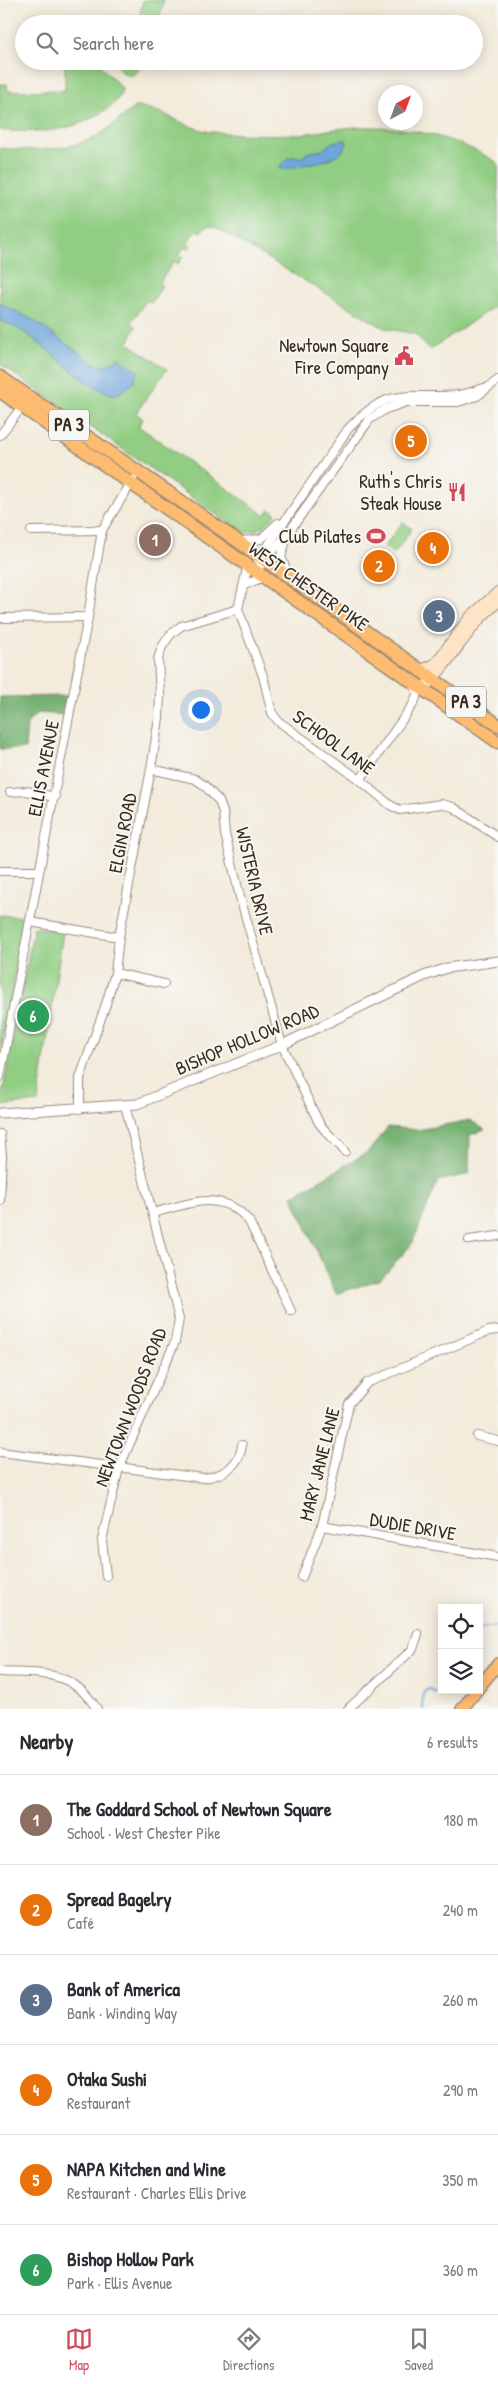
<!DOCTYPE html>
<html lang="en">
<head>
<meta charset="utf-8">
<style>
	:root { --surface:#fff; --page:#f2f2f3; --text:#2b2b33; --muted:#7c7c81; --line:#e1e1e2; --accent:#d1495b }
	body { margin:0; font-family:"Patrick Hand",sans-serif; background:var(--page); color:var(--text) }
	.controls { position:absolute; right:15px; bottom:15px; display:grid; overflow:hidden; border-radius:0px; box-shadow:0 2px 12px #0003 }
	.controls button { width:45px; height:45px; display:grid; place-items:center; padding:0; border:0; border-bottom:1px solid var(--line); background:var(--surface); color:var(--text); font:25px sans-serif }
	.compass { position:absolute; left:378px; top:85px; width:45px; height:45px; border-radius:50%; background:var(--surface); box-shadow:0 2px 12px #0003; rotate:41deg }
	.you { position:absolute; left:200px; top:709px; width:18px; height:18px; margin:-12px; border:4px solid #fff; border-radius:50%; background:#1a73e8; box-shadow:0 0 0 8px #1a73e833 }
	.badge { display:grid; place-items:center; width:32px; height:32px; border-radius:50%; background:var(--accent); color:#fff; font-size:16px; font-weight:700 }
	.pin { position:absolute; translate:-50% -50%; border:2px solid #fff; box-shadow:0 1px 5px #0006 }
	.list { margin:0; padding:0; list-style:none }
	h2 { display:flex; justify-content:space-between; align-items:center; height:65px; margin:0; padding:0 20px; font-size:21px }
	h2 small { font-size:16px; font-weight:400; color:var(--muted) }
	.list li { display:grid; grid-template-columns:32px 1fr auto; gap:15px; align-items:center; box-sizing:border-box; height:90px; padding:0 20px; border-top:1px solid var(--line) }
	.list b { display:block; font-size:19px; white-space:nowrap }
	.list p { margin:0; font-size:16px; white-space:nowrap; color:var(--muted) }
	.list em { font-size:16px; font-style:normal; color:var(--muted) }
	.icon { flex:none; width:28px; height:28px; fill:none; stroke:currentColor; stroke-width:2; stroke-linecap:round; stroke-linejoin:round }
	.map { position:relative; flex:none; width:498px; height:1709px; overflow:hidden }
	.search { position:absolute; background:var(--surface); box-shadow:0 2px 12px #0003; left:15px; right:15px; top:15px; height:55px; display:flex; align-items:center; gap:12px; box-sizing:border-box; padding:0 18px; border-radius:28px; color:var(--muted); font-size:19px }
	.sheet { height:605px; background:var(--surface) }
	nav { display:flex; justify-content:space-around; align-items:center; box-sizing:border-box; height:70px; border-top:1px solid var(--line); background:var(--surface); font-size:14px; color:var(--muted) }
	nav a { display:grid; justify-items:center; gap:2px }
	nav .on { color:var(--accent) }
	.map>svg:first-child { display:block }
	.green { fill:#91ce83; stroke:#667c50 }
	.forest { fill:#74b171; stroke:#586e48 }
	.water { fill:#6ea6dd; stroke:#54687e }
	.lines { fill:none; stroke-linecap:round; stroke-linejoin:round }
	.stream { stroke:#6ea6dd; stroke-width:2 }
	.minor-casing { stroke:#978a7c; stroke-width:10 }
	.tertiary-casing { stroke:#978a7c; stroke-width:11 }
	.secondary-casing { stroke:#978a7c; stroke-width:12 }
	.primary-casing { stroke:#978a7c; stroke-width:14 }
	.trunk-casing { stroke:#978a7c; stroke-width:15 }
	.minor { stroke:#fff; stroke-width:8 }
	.tertiary { stroke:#fff; stroke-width:9 }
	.secondary { stroke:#fee4c6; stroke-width:10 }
	.primary { stroke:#fdbc70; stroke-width:11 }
	.trunk { stroke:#fdbc70; stroke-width:12 }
	.labels { text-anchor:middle; stroke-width:4; stroke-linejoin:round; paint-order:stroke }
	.shield { fill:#f6f6f2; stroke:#73675e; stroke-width:1 }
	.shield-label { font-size:18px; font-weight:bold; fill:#3b2a1e }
	.poi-label { font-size:19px; fill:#3b2a1e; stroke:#f6f6f2; text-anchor:end }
	.street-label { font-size:19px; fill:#3b2a1e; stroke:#f6f6f2 }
</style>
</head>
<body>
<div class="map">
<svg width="498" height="1709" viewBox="0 0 498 1709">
	<rect width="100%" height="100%" fill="#f6f6f2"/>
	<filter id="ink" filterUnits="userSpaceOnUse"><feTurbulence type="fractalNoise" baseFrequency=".02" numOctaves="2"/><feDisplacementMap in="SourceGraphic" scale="10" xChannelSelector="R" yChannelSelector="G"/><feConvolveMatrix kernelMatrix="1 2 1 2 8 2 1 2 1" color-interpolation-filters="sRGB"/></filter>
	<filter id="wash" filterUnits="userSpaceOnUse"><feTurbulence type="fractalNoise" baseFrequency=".0096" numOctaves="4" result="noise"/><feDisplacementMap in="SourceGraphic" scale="20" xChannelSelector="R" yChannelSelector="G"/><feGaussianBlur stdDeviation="1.12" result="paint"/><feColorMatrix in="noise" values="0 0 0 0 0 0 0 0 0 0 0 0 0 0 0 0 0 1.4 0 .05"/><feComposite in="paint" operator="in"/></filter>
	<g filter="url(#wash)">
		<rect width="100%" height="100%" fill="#f3ebdb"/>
		<!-- green -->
		<g class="green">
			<polygon points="143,0 164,0 158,24 66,24 62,19 139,18"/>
			<path d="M 60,61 L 96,61 L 122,88 C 121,98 115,103 107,109 C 75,132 38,134 0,130 L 0,84 L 7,84 L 8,91 L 65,90 L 65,66 L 59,65 Z"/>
			<path d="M 112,61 L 144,61 C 133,83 125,77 112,61 Z"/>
			<path d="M 135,107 C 163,107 185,130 213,132 C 242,135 272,135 301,134 C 323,132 345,126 368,127 C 415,127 459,139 498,163 L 498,304 L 430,350 L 415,334 L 384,328 L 215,227 C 208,226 205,226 201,232 L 196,230 L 188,242 L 191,245 L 188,249 L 185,247 L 179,254 L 183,257 L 178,264 L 174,261 L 159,283 L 162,286 L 151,303 L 147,300 L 131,322 L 136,326 L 128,343 L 167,369 L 136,413 L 143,419 L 138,426 L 265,515 L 270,509 L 276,514 C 265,527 260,532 242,532 L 0,364 L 0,148 C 36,151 73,152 105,131 C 116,124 124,114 135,107 Z"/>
			<polygon points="403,522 412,529 394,554 384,547"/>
			<polygon points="0,915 26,917 0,1053"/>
			<polygon points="34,927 63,932 38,1102 0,1106"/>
		</g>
		<!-- forest -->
		<g class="forest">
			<polygon points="69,696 63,715 38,713 27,724 25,749 0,749 0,697"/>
			<polygon points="470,1120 485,1130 470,1135 469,1174 438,1181 412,1244 381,1279 336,1294 292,1196 368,1152 388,1127 418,1130"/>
		</g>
		<!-- water -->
		<g class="water">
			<polygon points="341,140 346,140 347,144 342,152 327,160 283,169 279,167 289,157 304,157 306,153 322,150 334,141 338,142"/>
			<path d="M 0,303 L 33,320 L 92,362 L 102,367 L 119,358 L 138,371 C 135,384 127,389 115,395 C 72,383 41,333 0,321 Z"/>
		</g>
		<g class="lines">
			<!-- stream -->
			<g class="stream">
				<polyline points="479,1628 498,1626"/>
				<path d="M 423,1709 C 424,1700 418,1691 431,1689 L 434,1693 L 438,1692 L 442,1683"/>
			</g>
		</g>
	</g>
	<g filter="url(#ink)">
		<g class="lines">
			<!-- minor casing -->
			<g class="minor-casing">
				<g id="minor">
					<polyline points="0,435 22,407"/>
					<polyline points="31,531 102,530"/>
					<polyline points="286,540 281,557 288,573"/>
					<polyline points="241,541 261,539 278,523"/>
					<path d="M 258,560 L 348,429 C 390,384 406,400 458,395 C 467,394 476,390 485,388"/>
					<polyline points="243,564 247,569 238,609 263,676 272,713 278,721 360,780 390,805 400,810 441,804 453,807 498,837"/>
					<polyline points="256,571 288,533 370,419 386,409 407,402 458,402 477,396 498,380"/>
					<polyline points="244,585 264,577"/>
					<polyline points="0,618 88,617"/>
					<path d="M 151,769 L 195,779 L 204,785 L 219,801 L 223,812 L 225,834 L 240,897 L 282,1045 L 319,1123 C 327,1134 337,1141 345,1152"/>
					<polyline points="360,780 414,703 417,694 414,683"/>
					<polyline points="10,792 26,791 55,797"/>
					<polyline points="0,871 38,871"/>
					<polyline points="30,922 119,937"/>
					<polyline points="115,973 164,984"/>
					<polyline points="0,1077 88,617 102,530 133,480"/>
					<polyline points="80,1109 80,1078 106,1004 115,973 119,937 151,769 159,718 160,695 158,659 162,647 170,635 181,626 238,609"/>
					<polyline points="0,1134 2,1156 0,1201"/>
					<path d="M 153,1213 C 188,1204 222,1188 249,1221 L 291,1311"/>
					<polyline points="469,1240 498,1236"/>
					<polyline points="477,1436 498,1441"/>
					<path d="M 0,1452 L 203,1478 C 222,1476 240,1466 242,1445"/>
					<polyline points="322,1526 498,1557"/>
					<polyline points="106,1576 102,1540 119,1468 175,1342 179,1319 125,1105"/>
					<polyline points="302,1577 322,1526 349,1404 367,1383 489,1331 498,1330"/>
					<path d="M 0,1672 C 43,1674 71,1669 97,1709"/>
					<polyline points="348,1709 413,1649 418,1634"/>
				</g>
			</g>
			<!-- tertiary casing -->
			<g class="tertiary-casing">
				<polyline id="tertiary" points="0,1113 137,1104 282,1045 424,976 447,968 498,961"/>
			</g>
			<!-- secondary casing -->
			<g class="secondary-casing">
				<g id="secondary">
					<polyline points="417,668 424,669 435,664 470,617 498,592"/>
					<path d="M 422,689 C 452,663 467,626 498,602"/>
				</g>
			</g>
			<!-- primary casing -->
			<g class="primary-casing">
				<g id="primary">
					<polyline points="479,1687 498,1664"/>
					<polyline points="462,1709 477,1690"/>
				</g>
			</g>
			<!-- trunk casing -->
			<g class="trunk-casing">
				<g id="trunk">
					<polyline points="0,377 188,506 498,725"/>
					<polyline points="0,391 498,742"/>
				</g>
			</g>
			<!-- minor -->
			<use href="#minor" class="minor"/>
			<!-- tertiary -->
			<use href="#tertiary" class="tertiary"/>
			<!-- secondary -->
			<use href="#secondary" class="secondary"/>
			<!-- primary -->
			<use href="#primary" class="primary"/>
			<!-- trunk -->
			<use href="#trunk" class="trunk"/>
		</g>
	</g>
	<!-- icons -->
	<defs>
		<g id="civic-bare" transform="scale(1.5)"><path d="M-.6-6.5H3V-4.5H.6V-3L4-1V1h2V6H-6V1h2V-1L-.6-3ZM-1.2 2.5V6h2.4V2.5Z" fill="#d1495b" stroke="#f6f6f2" stroke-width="2.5" paint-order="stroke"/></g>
		<g id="restaurant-bare" transform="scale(1.5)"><path d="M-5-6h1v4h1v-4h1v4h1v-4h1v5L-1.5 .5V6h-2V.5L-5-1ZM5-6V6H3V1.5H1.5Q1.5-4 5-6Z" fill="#d1495b" stroke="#f6f6f2" stroke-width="2.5" paint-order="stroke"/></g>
		<g id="stadium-bare" transform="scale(1.5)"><path d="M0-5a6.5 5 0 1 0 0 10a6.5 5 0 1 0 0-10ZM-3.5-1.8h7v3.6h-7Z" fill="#d1495b" stroke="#f6f6f2" stroke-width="2.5" paint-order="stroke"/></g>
	</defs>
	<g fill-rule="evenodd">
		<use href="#civic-bare" x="404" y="356"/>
		<use href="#restaurant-bare" x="457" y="492"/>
		<use href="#stadium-bare" x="376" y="536"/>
	</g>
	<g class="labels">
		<!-- shield labels -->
		<g class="shield">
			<rect x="49" y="409.5" width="40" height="31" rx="4"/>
			<rect x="446" y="686.5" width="40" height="31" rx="4"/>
		</g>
		<g class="shield-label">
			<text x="69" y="431">PA 3</text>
			<text x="466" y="708">PA 3</text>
		</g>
		<!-- poi labels -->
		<g class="poi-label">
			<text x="389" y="352">Newtown Square<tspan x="389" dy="22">Fire Company</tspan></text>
			<text x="442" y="488">Ruth's Chris<tspan x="442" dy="22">Steak House</tspan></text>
			<text x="361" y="543">Club Pilates</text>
		</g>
		<!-- street labels -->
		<g class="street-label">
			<text transform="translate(309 586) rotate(35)" y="7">WEST CHESTER PIKE</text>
			<text transform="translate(334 742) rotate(36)" y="7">SCHOOL LANE</text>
			<text transform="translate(43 768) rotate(-79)" y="7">ELLIS AVENUE</text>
			<text transform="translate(122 833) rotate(-79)" y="7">ELGIN ROAD</text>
			<text transform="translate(255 881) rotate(77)" y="7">WISTERIA DRIVE</text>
			<text transform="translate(247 1039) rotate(-23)" y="7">BISHOP HOLLOW ROAD</text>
			<text transform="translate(130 1407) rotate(-69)" y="7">NEWTOWN WOODS ROAD</text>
			<text transform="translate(319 1464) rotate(-76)" y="7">MARY JANE LANE</text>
			<text transform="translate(413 1526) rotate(10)" y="7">DUDIE DRIVE</text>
		</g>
	</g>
</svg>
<div class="controls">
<button><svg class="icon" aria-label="locate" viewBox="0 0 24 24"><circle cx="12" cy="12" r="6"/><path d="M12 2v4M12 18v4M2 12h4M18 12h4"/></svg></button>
<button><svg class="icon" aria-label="layers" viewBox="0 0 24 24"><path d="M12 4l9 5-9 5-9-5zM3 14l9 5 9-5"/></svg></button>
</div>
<svg class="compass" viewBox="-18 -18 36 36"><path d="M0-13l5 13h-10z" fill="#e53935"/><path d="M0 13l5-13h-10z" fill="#7c7c81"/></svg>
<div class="you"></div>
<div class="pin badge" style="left:155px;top:540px;background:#8d6e63">1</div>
<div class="pin badge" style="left:379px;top:566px;background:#e8710a">2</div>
<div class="pin badge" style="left:439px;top:616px;background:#5c6f8a">3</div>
<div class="pin badge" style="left:433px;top:548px;background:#e8710a">4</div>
<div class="pin badge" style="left:411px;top:441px;background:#e8710a">5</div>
<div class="pin badge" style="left:33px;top:1016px;background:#2e9e5b">6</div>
<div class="search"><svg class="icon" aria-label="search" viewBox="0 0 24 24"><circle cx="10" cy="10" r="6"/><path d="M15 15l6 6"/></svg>Search here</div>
</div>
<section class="sheet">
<h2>Nearby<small>6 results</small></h2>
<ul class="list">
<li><span class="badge" style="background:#8d6e63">1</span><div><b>The Goddard School of Newtown Square</b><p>School · West Chester Pike</p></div><em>180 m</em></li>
<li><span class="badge" style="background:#e8710a">2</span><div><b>Spread Bagelry</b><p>Café</p></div><em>240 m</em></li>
<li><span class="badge" style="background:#5c6f8a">3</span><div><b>Bank of America</b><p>Bank · Winding Way</p></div><em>260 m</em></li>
<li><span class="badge" style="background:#e8710a">4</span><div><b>Otaka Sushi</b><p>Restaurant</p></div><em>290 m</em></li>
<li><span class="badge" style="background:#e8710a">5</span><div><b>NAPA Kitchen and Wine</b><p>Restaurant · Charles Ellis Drive</p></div><em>350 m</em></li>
<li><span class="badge" style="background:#2e9e5b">6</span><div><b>Bishop Hollow Park</b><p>Park · Ellis Avenue</p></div><em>360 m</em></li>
</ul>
</section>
<nav>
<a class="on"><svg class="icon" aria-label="map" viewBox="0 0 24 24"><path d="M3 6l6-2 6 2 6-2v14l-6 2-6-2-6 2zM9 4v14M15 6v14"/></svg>Map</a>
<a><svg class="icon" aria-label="directions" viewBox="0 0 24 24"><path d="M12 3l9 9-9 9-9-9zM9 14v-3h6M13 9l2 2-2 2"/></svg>Directions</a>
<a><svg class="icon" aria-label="saved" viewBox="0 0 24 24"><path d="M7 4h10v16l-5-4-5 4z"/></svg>Saved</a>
</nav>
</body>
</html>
